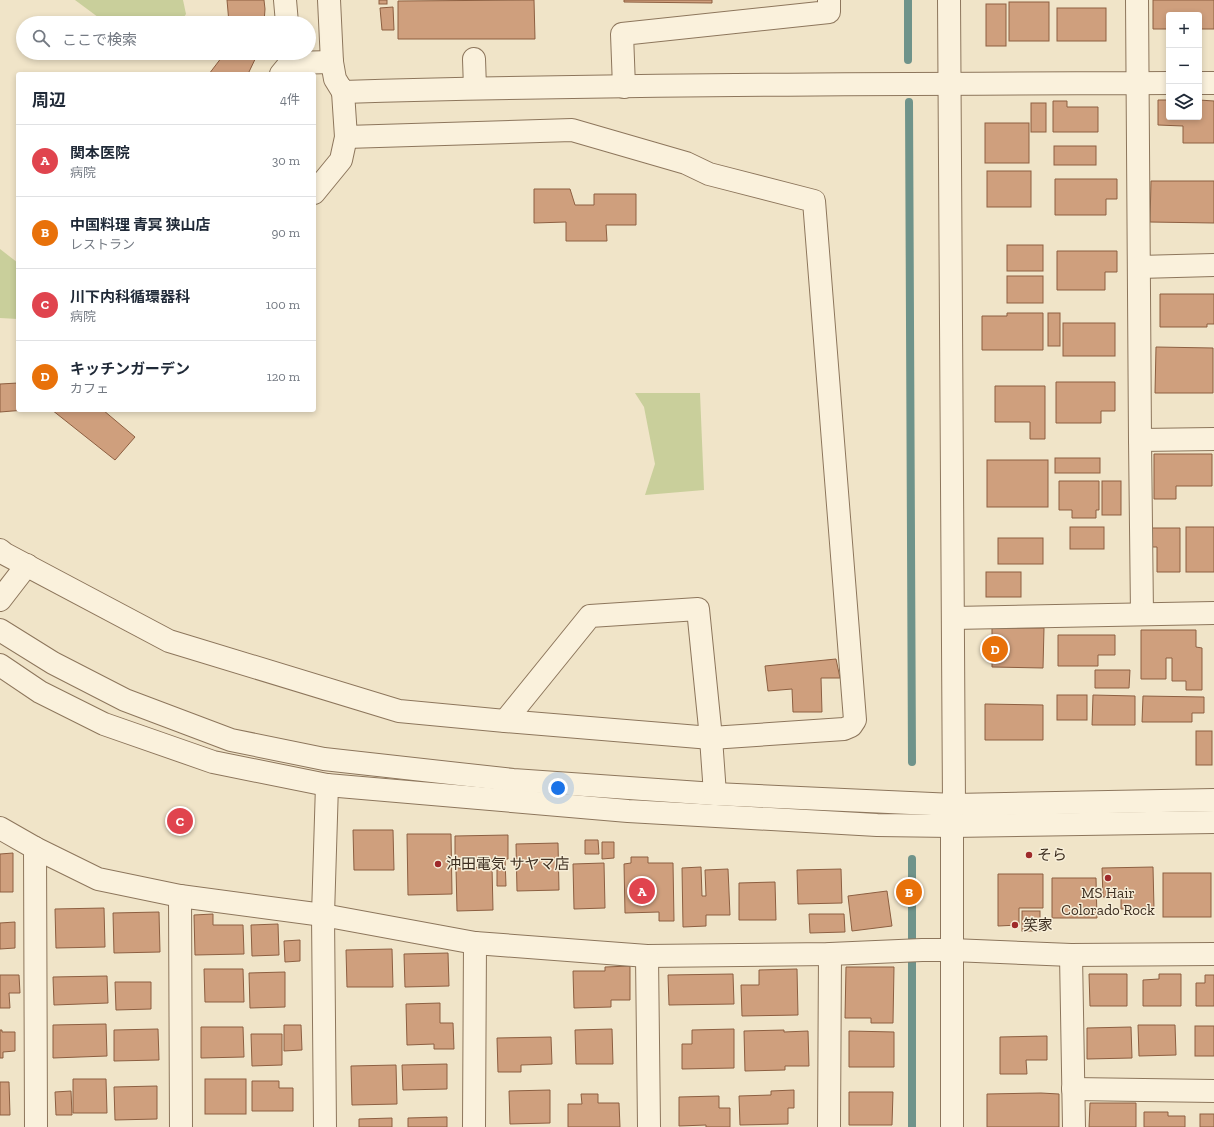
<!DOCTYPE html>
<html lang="ja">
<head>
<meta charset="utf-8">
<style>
	:root { --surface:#fff; --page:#f2f2f3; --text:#1f2937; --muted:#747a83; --line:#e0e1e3; --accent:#ea580c }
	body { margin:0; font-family:"Zilla Slab","Noto Sans JP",serif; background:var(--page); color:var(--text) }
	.controls { position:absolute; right:12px; top:12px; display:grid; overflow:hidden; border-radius:4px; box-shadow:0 2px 6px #0003 }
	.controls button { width:36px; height:36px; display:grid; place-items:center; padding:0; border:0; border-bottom:1px solid var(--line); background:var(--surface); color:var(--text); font:20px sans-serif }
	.you { position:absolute; left:558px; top:788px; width:14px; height:14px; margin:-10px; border:3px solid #fff; border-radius:50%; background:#1a73e8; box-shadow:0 0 0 6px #1a73e833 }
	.badge { display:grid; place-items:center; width:26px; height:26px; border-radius:50%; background:var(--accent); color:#fff; font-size:13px; font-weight:700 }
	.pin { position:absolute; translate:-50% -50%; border:2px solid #fff; box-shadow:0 1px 4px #0006 }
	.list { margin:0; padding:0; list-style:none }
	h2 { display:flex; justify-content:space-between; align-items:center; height:52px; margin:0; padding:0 16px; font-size:17px }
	h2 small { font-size:13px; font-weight:400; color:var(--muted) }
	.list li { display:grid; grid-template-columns:26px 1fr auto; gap:12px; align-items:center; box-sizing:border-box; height:72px; padding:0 16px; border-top:1px solid var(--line) }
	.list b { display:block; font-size:15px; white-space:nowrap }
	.list p { margin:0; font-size:13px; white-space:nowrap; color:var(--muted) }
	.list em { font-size:13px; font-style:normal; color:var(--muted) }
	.icon { flex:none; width:22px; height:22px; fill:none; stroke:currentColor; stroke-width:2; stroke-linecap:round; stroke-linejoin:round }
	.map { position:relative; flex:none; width:1214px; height:1127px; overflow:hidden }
	.search { position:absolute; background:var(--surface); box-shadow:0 2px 6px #0003; left:16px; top:16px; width:300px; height:44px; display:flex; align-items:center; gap:10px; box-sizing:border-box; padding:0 14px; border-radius:22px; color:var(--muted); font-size:15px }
	.panel { position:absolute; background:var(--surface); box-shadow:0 2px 6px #0003; left:16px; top:72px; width:300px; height:340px; border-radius:4px }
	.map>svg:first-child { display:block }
	.green { fill:#c9cf9b }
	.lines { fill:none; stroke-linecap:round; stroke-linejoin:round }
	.stream { stroke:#6f938a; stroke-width:8 }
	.building { fill:#cf9f7d; stroke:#8d5f41 }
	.minor-casing { stroke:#8d765c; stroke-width:24 }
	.minor { stroke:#faf1dc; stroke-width:22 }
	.poi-dot { fill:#9e2a2b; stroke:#f7eed8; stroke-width:1.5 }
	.labels { text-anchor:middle; stroke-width:3; stroke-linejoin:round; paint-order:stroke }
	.poi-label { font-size:15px; fill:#3d2e20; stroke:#f7eed8; text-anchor:start }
</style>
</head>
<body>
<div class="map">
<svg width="1214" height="1127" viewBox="0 0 1214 1127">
	<rect width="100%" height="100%" fill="#f0e4c8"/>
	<!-- green -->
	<g class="green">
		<polygon points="75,0 183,0 186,14 180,23 106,23"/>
		<polygon points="0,249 18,263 18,319 0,318"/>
		<polygon points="635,393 700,393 704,490 645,495 655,464 644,407"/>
	</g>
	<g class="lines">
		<!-- stream -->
		<g class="stream">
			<polyline points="908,0 908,60"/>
			<polyline points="909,102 912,762"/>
			<polyline points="912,859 912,1127"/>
		</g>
	</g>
	<!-- building -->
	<g class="building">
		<polygon points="227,0 264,0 265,9 264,23 229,23"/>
		<rect x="379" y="0" width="8" height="4"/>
		<polygon points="534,0 535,39 398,39 398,1"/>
		<polygon points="624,0 712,0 712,3 624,2"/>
		<polygon points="1153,0 1214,0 1214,29 1199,29 1199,15 1169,15 1169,29 1153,29"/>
		<rect x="1009" y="2" width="40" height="39"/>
		<rect x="986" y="4" width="20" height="42"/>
		<polygon points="393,7 394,30 382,30 380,8"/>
		<rect x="1057" y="8" width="49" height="33"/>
		<polygon points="225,53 258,53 248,74 209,74"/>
		<polygon points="1158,100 1169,100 1169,117 1199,117 1199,100 1214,101 1214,143 1183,143 1183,126 1158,125"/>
		<polygon points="1053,101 1067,101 1067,107 1098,107 1098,132 1053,132"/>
		<rect x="1031" y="103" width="15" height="29"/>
		<rect x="985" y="123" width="44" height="40"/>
		<rect x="1054" y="146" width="42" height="19"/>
		<rect x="987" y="171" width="44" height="36"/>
		<polygon points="1055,179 1117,179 1117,199 1106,199 1106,215 1055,215"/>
		<polygon points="1151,181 1214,181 1214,223 1150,222"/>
		<polygon points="534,189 570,189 575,205 594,205 594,194 636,194 636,225 606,225 607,241 566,241 566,222 534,223"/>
		<rect x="1007" y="245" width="36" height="26"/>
		<polygon points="1057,251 1117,251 1117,272 1105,272 1105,290 1057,290"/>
		<rect x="1007" y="276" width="36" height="27"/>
		<polygon points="1160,294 1214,294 1214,324 1207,324 1207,327 1160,327"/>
		<polygon points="1007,313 1043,313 1043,350 982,350 982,316 1007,316"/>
		<rect x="1048" y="313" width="12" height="33"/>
		<rect x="1063" y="323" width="52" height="33"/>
		<polygon points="1156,347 1213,348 1213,393 1155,393"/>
		<polygon points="1056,382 1115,382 1115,411 1101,411 1101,423 1056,423"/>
		<polygon points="18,383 18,410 25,410 0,412 0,384"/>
		<polygon points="995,386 1045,386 1045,439 1030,439 1030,422 995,422"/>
		<polygon points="52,410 103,410 135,437 115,460"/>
		<polygon points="1154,454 1212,454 1212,486 1176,486 1176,499 1154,499"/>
		<rect x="1055" y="458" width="45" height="15"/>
		<rect x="987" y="460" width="61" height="47"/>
		<polygon points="1059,481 1099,481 1099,510 1096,510 1096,518 1072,518 1072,510 1059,510"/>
		<rect x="1102" y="481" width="19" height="34"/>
		<rect x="1070" y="527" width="34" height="22"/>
		<rect x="1186" y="527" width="28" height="45"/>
		<polygon points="1150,528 1180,528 1180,572 1157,572 1157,547 1150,547"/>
		<rect x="998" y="538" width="45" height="26"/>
		<rect x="986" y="572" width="35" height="25"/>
		<polygon points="992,628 1044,628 1043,668 992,667"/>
		<polygon points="1141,630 1196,630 1196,647 1202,648 1202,690 1186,690 1186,681 1172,681 1172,658 1166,658 1166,679 1141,679"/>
		<polygon points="1058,635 1115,635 1115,655 1098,655 1098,666 1058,666"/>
		<polygon points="836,659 840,678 821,678 822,712 793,712 792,689 768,691 765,666"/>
		<polygon points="1095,670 1130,670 1129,688 1095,688"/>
		<rect x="1057" y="695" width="30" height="25"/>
		<polygon points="1093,695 1135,696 1135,725 1092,725"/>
		<polygon points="1143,696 1204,697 1204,713 1192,713 1192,722 1142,722"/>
		<polygon points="985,704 1043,705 1043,740 985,740"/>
		<rect x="1196" y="731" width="16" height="34"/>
		<polygon points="353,830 393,830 394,870 354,870"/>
		<polygon points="407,834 451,834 452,894 408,895"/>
		<polygon points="508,835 508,859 505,859 506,886 497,886 497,859 455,859 455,836"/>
		<polygon points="585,840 598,840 599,854 585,854"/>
		<polygon points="602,842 614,842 614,858 602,859"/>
		<polygon points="558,843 559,890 517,891 516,844"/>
		<polygon points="13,853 13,892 0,892 0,854"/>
		<polygon points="631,857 648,857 648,863 673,863 674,921 659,921 659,912 625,913 624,864 631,863"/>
		<polygon points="604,863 605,908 574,909 573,864"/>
		<polygon points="492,867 493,910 457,911 456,868"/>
		<polygon points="701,867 702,896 706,896 705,870 728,869 730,915 706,915 706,926 683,927 682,868"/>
		<polygon points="1153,867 1154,909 1121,909 1121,897 1103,897 1102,868"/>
		<polygon points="841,869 842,903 798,904 797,870"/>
		<rect x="1163" y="873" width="48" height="44"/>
		<polygon points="998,874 1043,874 1043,908 1019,908 1019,925 998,926"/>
		<polygon points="1052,878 1096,878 1097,918 1052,918"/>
		<polygon points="775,882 776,920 739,920 739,883"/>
		<polygon points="887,891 892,926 852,931 848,896"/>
		<polygon points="104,908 105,947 56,948 55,909"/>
		<rect x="1022" y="911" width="18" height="20"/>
		<polygon points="159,912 160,952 114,953 113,913"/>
		<polygon points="213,914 213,925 243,925 244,954 195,955 194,915"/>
		<polygon points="809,914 844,914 845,932 810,933"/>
		<polygon points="15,922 15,948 0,949 0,923"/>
		<polygon points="278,924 279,955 252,956 251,925"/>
		<polygon points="300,940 300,961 285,962 284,941"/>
		<polygon points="392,949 393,987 347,987 346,950"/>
		<polygon points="448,953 449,986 405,987 404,954"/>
		<polygon points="630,966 630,1000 611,1000 611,1007 574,1008 573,971 605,971 605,967"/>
		<polygon points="846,967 894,967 893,1023 871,1023 871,1018 845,1018"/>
		<polygon points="204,969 243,969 244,1002 205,1002"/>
		<polygon points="797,969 798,1015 742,1016 741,985 759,985 759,970"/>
		<polygon points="285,972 285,1007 250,1008 249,973"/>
		<polygon points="733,974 734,1004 669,1005 668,975"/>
		<polygon points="1089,974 1127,974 1127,1006 1090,1006"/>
		<polygon points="1159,974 1181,974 1181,1006 1143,1006 1143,980 1159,979"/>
		<polygon points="0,975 19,975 20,993 9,993 10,1008 0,1008"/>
		<polygon points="1205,975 1214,975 1214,1006 1196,1006 1196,983 1205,983"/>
		<polygon points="107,976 108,1003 54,1005 53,977"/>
		<polygon points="115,982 151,982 151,1009 116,1010"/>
		<polygon points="440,1003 440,1023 453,1023 454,1049 434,1049 434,1044 407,1045 406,1004"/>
		<polygon points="106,1024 107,1056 53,1058 53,1025"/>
		<polygon points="284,1025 301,1025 302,1050 284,1051"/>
		<polygon points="1138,1025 1175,1025 1176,1055 1139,1056"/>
		<rect x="1195" y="1026" width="19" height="30"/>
		<polygon points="201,1027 243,1027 244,1057 201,1058"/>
		<polygon points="1131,1027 1132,1058 1087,1059 1087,1028"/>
		<polygon points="158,1029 159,1060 114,1061 114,1030"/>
		<polygon points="612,1029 613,1064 576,1064 575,1030"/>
		<polygon points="734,1029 734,1068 682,1069 682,1044 692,1044 692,1030"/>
		<polygon points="0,1030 2,1030 2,1032 15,1032 15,1051 3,1052 3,1058 0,1058"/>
		<polygon points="784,1030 784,1032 808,1031 809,1066 785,1066 785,1070 745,1071 744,1031"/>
		<polygon points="849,1031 894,1032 894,1067 849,1067"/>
		<polygon points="251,1034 282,1034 282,1065 252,1066"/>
		<polygon points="1047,1036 1047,1060 1026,1060 1027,1074 1000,1074 1000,1037"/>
		<polygon points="551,1037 552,1064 521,1065 521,1072 498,1072 497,1038"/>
		<polygon points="447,1064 447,1089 403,1090 402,1065"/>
		<polygon points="396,1065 397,1104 352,1105 351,1066"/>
		<polygon points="73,1079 106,1079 107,1113 73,1113"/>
		<rect x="205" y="1079" width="41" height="35"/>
		<polygon points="252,1081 279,1081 279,1088 293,1088 293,1111 252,1111"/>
		<polygon points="0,1082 9,1082 10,1115 0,1115"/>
		<polygon points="157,1086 157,1119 115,1120 114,1087"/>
		<polygon points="550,1090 550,1123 510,1124 509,1091"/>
		<polygon points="794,1090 794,1108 788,1108 788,1124 740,1125 739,1096 771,1095 771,1091"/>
		<polygon points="71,1091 72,1115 56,1115 55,1092"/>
		<polygon points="849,1092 893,1092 892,1125 849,1125"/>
		<polygon points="1041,1093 1059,1094 1059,1127 987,1127 987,1094"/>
		<polygon points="581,1094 598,1094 598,1103 619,1103 620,1127 568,1127 568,1104 582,1104"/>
		<polygon points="719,1096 719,1108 730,1108 730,1127 706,1127 706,1125 679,1126 679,1097"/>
		<polygon points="1090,1103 1136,1103 1136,1127 1089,1127"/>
		<polygon points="1144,1112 1168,1112 1168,1116 1185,1116 1185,1127 1144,1127"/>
		<rect x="1200" y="1114" width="14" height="13"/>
		<polygon points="447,1117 447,1127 408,1127 408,1118"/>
		<polygon points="392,1118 392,1127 359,1127 359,1119"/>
	</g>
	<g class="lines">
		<!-- minor casing -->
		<g class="minor-casing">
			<g id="minor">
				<polyline points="285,0 287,23"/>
				<path d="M 329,0 L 332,62 L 335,79 L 343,92 C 618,84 894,84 1169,83"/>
				<polyline points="949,0 954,805 952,826 952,1127"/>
				<polyline points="1137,0 1140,440 1142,614"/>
				<polyline points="474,59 475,88"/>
				<polyline points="281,74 290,63 332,62"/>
				<polyline points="1199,83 1214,83"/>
				<polyline points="624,87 622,34 829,12 829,0"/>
				<polyline points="314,193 341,160 346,137 343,92"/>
				<polyline points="1139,267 1214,265"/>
				<polyline points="1140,440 1214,439"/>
				<polyline points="0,550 5,554 169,641 399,711 505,721 711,738 844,729 851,726 855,720 814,201 709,174 686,163 572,130 346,137"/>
				<polyline points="0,600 27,565"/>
				<polyline points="953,618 1214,613"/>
				<polyline points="0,630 53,663 125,700 231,740 324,759 513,780 715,794 954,805 1214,800"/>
				<polyline points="0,665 40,692 104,724 213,762 327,785 628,811 877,825 952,826 1214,822"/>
				<polyline points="505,721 590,616 698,609 711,738 715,794"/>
				<polyline points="0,828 35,848 98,879 180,896 323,915 475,943 647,956 830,954 922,950 952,950 1071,955 1214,954"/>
				<polyline points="35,848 36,1127"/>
				<polyline points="180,896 181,1127"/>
				<polyline points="1071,955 1074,1127"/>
				<polyline points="647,956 649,1127"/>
				<polyline points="1073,1089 1214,1091"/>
				<polyline points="325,1127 323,915 327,785"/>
				<polyline points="474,1127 475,943"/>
				<polyline points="829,1127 830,954"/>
			</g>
		</g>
		<!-- minor -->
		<use href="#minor" class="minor"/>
	</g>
	<!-- markers -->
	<g class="poi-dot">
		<circle cx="1029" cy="855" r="4"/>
		<circle cx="438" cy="864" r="4"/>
		<circle cx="1108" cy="878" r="4"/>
		<circle cx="1015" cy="925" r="4"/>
	</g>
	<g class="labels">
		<!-- poi labels -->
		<g class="poi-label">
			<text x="1037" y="860">そら</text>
			<text x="446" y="869">沖田電気 サヤマ店</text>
			<text x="1108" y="898" text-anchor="middle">MS Hair<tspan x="1108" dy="17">Colorado Rock</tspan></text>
			<text x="1023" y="930">笑家</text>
		</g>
	</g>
</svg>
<div class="controls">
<button>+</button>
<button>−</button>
<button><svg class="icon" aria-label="layers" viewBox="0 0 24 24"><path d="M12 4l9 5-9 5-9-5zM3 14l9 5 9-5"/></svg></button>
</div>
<div class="you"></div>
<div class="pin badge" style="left:642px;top:891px;background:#e0444e">A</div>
<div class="pin badge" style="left:909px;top:892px;background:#e8710a">B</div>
<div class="pin badge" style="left:180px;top:821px;background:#e0444e">C</div>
<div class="pin badge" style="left:995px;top:649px;background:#e8710a">D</div>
<div class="search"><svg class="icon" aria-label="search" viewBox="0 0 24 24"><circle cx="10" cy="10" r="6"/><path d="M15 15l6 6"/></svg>ここで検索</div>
<section class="panel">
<h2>周辺<small>4件</small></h2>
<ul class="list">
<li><span class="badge" style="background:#e0444e">A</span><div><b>関本医院</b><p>病院</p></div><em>30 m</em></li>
<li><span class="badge" style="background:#e8710a">B</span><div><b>中国料理 青冥 狭山店</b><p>レストラン</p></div><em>90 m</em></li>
<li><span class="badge" style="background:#e0444e">C</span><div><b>川下内科循環器科</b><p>病院</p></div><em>100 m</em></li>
<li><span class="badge" style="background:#e8710a">D</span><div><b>キッチンガーデン</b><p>カフェ</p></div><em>120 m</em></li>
</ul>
</section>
</div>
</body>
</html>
